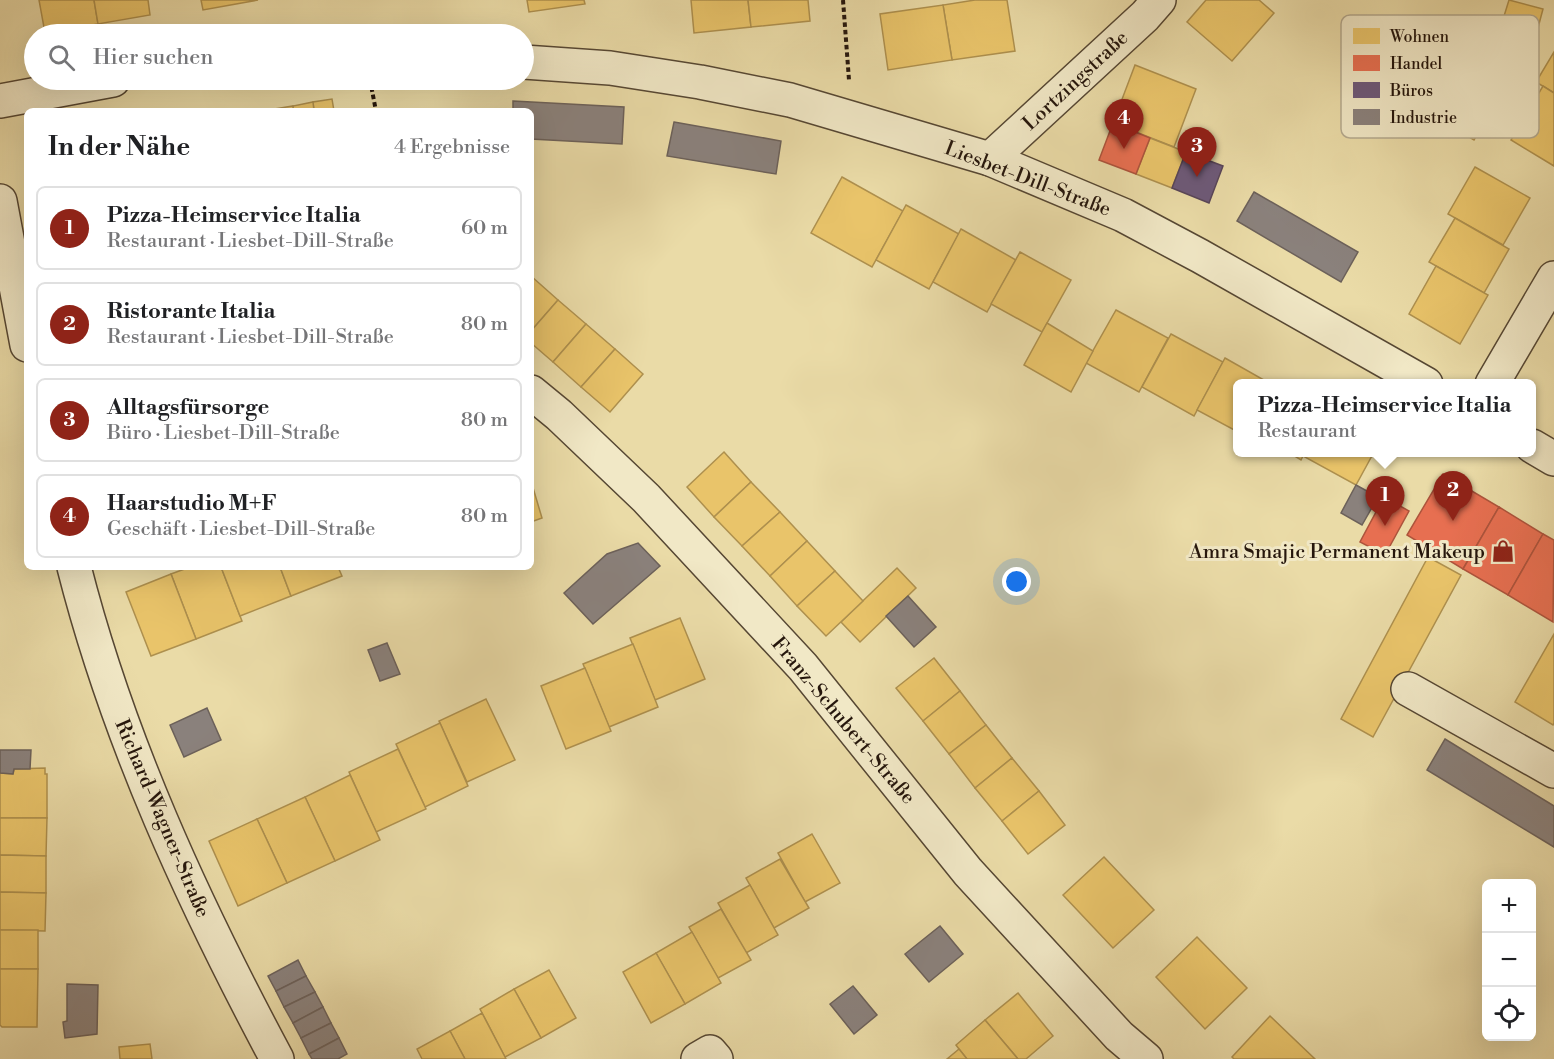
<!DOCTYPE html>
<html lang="de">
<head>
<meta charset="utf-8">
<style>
	:root { --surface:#fff; --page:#f6f6f6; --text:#202124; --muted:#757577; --line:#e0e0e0; --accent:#8f2418 }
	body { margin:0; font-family:"Libre Bodoni",serif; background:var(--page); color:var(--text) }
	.controls { position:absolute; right:18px; bottom:18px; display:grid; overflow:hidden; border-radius:9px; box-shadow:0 6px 24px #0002 }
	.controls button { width:54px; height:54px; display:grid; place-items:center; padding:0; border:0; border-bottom:2px solid var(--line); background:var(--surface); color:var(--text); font:30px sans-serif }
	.you { position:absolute; left:1017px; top:582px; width:21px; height:21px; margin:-15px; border:4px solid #fff; border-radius:50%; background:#1a73e8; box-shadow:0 0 0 9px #1a73e833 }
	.badge { display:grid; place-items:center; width:39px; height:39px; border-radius:50%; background:var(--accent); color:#fff; font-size:20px; font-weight:700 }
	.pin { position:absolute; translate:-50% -50px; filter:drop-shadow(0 2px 3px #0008) }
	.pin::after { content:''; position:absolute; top:32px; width:21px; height:18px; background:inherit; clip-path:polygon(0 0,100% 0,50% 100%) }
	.popup { position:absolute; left:1233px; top:379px; width:303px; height:78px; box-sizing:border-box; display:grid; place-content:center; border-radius:9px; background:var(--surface); filter:drop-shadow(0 2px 4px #0005); font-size:20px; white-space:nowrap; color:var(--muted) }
	.popup b { font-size:22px; color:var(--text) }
	.popup::after { content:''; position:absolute; left:50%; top:100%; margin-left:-12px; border:12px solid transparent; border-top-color:var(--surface) }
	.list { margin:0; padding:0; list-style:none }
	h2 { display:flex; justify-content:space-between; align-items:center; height:78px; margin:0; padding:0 24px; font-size:26px }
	h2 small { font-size:20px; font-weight:400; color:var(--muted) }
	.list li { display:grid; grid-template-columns:39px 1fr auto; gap:18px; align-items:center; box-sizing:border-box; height:84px; margin:0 12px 12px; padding:0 12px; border:2px solid var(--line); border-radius:9px }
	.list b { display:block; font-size:22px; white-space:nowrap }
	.list p { margin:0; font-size:20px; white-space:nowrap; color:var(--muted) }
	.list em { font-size:20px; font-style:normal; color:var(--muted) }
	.icon { flex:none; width:33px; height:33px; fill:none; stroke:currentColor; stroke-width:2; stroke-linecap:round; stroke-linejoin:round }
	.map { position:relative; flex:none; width:1554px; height:1059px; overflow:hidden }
	.search { position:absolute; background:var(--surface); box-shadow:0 6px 24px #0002; left:24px; top:24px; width:510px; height:66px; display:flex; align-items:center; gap:15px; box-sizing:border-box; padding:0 21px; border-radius:33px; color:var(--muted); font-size:22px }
	.panel { position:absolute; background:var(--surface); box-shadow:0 6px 24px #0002; left:24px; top:108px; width:510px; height:462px; border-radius:9px }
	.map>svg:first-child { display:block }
	.homes { fill:#e9c46a; stroke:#ae904e; stroke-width:1.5 }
	.shops { fill:#e76f51; stroke:#ad543c; stroke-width:1.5 }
	.offices { fill:#6d597a; stroke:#574559; stroke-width:1.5 }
	.industry { fill:#8a817c; stroke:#6c615a; stroke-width:1.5 }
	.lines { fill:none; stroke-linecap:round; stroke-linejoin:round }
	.minor-casing { stroke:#564733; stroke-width:36 }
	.path { stroke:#25160c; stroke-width:4; stroke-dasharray:4.5 3; stroke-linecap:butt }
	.minor { stroke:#f1e8c6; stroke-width:33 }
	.labels { text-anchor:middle; stroke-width:6; stroke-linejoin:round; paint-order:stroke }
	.street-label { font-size:20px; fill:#25160c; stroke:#f1e8c6 }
	.poi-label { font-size:20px; fill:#25160c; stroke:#f1e8c6; text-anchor:end }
	.key { fill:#f1e8c6; stroke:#b4a98e; stroke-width:1.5 }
	.key-label { font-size:16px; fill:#25160c }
</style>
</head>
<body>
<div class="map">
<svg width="1554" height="1059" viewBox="0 0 1554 1059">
	<rect width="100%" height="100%" fill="#eadba7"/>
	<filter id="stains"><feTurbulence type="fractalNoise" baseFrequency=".00333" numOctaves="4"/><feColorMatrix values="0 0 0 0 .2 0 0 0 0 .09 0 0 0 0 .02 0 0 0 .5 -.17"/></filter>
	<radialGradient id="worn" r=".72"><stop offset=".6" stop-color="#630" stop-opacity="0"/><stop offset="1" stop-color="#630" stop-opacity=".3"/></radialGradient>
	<!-- homes -->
	<g class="homes">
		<polygon points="39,0 94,0 98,24 45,33"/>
		<polygon points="94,0 148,0 150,15 98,24"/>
		<polygon points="201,0 258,0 203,10"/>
		<polygon points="527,0 584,0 585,4 529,12"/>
		<polygon points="691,0 748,0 751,27 694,33"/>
		<polygon points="748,0 808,0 810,21 751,27"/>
		<polygon points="975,0 1007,0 1015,51 952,60 943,5"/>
		<polygon points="1206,0 1259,0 1274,13 1232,61 1187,22"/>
		<polygon points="1509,0 1543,9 1535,39 1500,29"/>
		<polygon points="943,5 952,60 888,70 880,14"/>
		<polygon points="1554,52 1554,93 1536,82"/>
		<polygon points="1135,65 1196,89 1174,147 1113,123"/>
		<polygon points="1543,86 1554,93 1554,166 1511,140"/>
		<polygon points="1463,91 1492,109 1474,140 1444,122"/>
		<polygon points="332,99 334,111 314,111 313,102"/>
		<polygon points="313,102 314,111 293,111 293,106"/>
		<polygon points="293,106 293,111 275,111 274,109"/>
		<polygon points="1150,138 1186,152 1172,188 1136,174"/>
		<polygon points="1475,167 1530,198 1503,245 1448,214"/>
		<polygon points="842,177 903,211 872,267 811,233"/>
		<polygon points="906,205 959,234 929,289 876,260"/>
		<polygon points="1455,218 1509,249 1484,293 1429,262"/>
		<polygon points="961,229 1016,260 987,312 933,282"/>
		<polygon points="1020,252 1071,280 1042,332 991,304"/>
		<polygon points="1436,266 1488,295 1460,344 1409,314"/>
		<polygon points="531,276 558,300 531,331"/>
		<polygon points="558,300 586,324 553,362 531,343 531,331"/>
		<polygon points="1116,310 1168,338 1139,392 1086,363"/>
		<polygon points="1047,323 1093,351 1071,392 1024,365"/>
		<polygon points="586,324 615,349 581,387 553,362"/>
		<polygon points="1171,334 1223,362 1194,416 1142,387"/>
		<polygon points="615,349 643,374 610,412 581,387"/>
		<polygon points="1225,358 1271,384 1238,384 1238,432 1197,410"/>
		<polygon points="724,452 751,482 714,517 687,487"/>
		<polygon points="1288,452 1305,452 1301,460"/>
		<polygon points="1305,452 1374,452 1356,485 1303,456"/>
		<polygon points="531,481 542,518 531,522"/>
		<polygon points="751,482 780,512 742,546 714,517"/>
		<polygon points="780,512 807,541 770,576 742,546"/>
		<polygon points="807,541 835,571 797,606 770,576"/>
		<polygon points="1428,557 1461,575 1373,737 1341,719"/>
		<polygon points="190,567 221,567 242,621 196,639 171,574"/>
		<polygon points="221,567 280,567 291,596 240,616"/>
		<polygon points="280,567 338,567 342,576 291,596"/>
		<polygon points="897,568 916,588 860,642 841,622"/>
		<polygon points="835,571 863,601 826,636 797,606"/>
		<polygon points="171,574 196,639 151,656 126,592"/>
		<polygon points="680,618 705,679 655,700 630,638"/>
		<polygon points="1554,634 1554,723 1553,725 1515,702"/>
		<polygon points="633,644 658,707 609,727 583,664"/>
		<polygon points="934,658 960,691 923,721 896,688"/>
		<polygon points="585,668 611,731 566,749 541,686"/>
		<polygon points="960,691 986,725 949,754 923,721"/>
		<polygon points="486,699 515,760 467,782 439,721"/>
		<polygon points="440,723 468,786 425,807 396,744"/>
		<polygon points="986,725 1012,758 975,788 949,754"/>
		<polygon points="398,749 426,809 376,832 349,772"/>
		<polygon points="1012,758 1039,791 1002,821 975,788"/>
		<polygon points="45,768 45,774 47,774 47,818 0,818 0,773 13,774 14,769"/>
		<polygon points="350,775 380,840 335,861 305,797"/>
		<polygon points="1039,791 1065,825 1028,854 1002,821"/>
		<polygon points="305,797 335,861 287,883 257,819"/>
		<polygon points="0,818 47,818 46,856 0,855"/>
		<polygon points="257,819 287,883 238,906 209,841"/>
		<polygon points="812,834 840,883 805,902 778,853"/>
		<polygon points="0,855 46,856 46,893 0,892"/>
		<polygon points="1104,857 1154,910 1113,948 1063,895"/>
		<polygon points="780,859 809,908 774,928 746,878"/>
		<polygon points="750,885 778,935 746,953 718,903"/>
		<polygon points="0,892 46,893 45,931 0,930"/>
		<polygon points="721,909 751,960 718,978 689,927"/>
		<rect x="0" y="930" width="38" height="39"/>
		<polygon points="692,932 721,983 685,1004 656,953"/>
		<polygon points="1197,937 1247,988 1205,1029 1156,977"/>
		<polygon points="656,953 685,1004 651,1023 623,972"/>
		<polygon points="0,969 38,969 37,1027 2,1027 0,1025"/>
		<polygon points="549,970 576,1018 541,1038 514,989"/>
		<polygon points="514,989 541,1038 505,1057 480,1009"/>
		<polygon points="1018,993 1053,1036 1026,1059 1018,1059 985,1020"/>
		<polygon points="482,1013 505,1057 506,1059 465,1059 450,1031"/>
		<polygon points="1270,1016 1315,1059 1234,1059 1232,1057"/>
		<polygon points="985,1020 1018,1059 967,1059 959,1049 956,1045"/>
		<polygon points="450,1031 465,1059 422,1059 417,1049"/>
		<polygon points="150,1044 152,1059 120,1059 119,1047"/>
		<polygon points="959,1049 967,1059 947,1059"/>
	</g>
	<!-- shops -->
	<g class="shops">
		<polygon points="1113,123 1150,138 1136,174 1099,160"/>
		<polygon points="1443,474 1499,507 1463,569 1407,535"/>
		<polygon points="1384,497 1409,511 1385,555 1360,542"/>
		<polygon points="1499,507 1543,534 1508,595 1463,569"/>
		<polygon points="1543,534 1554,540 1553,622 1508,595"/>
	</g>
	<!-- offices -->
	<polygon class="offices" points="1186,152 1223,166 1209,203 1172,188"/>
	<!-- industry -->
	<g class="industry">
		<polygon points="513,101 624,107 622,144 531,139 531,111 513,111"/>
		<polygon points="674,122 781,141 776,174 667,156"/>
		<polygon points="1254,192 1358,252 1341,282 1237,221"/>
		<polygon points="1356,485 1378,497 1362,525 1341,513"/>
		<polygon points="638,543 660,566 593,624 564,593 607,554"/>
		<polygon points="908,596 936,627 914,647 886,616"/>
		<polygon points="387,643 400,674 380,681 368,650"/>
		<polygon points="207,708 221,740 184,757 170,725"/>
		<polygon points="1445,739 1554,806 1554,847 1427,770"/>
		<polygon points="0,750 31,750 30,769 14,769 13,774 0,773"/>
		<polygon points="940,926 963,954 929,982 905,954"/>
		<polygon points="298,960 306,976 276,991 268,976"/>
		<polygon points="306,976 315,992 284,1007 276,991"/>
		<polygon points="67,984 98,985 97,1034 65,1038 63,1022 67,1021"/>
		<polygon points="853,986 877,1015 854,1034 830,1004"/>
		<polygon points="315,992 323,1007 293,1023 284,1007"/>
		<polygon points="323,1007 331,1023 301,1038 293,1023"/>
		<polygon points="331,1023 339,1038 309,1054 301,1038"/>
		<polygon points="339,1038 347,1054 338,1059 312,1059 309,1054"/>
	</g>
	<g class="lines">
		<!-- minor casing -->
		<g class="minor-casing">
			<g id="minor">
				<polyline points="524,62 610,68 700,82 790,100 990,159 1123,215 1200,256 1426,384"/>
				<polyline points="0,101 113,80"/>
				<polyline points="990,159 1145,16 1159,0"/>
				<polyline points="0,201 27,345"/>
				<polyline points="1492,384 1554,278"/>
				<polyline points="531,392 559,415 646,498 803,667 968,872 1119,1036 1146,1059"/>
				<polyline points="1532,446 1554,459"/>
				<path d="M 74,567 C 118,740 193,902 277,1059"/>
				<polyline points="1408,689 1554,771"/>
				<polyline points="698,1059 710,1052 716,1059"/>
			</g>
		</g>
		<!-- path -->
		<g class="path">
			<polyline points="843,0 849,80"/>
			<polyline points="370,80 376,111"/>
		</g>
		<!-- minor -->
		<use href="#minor" class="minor"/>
	</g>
	<!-- icons -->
	<defs>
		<g id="shop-bare" transform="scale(1.8)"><path d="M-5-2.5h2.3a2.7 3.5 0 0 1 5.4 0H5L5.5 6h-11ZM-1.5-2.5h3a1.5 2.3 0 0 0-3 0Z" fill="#8f2418" stroke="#f1e8c6" stroke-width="2.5" paint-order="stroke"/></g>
	</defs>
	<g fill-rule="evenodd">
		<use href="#shop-bare" x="1503" y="551"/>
	</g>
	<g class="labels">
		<!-- street labels -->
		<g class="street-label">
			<text transform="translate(1075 80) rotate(-43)" y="7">Lortzingstraße</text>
			<text transform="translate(1028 178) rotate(21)" y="7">Liesbet-Dill-Straße</text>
			<text transform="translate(844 720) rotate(50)" y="7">Franz-Schubert-Straße</text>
			<text transform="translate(163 818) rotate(67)" y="7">Richard-Wagner-Straße</text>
		</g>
		<!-- poi labels -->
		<g class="poi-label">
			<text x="1485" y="558">Amra Smajic Permanent Makeup</text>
		</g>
	</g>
	<!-- legend -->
	<rect x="1341" y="15" width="198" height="123" rx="9" class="key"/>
	<rect x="1353" y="28" width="27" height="16" fill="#e9c46a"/>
	<rect x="1353" y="55" width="27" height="16" fill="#e76f51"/>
	<rect x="1353" y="82" width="27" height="16" fill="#6d597a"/>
	<rect x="1353" y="109" width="27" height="16" fill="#8a817c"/>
	<g class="key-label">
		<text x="1390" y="42">Wohnen</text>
		<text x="1390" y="69">Handel</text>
		<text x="1390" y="96">Büros</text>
		<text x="1390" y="123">Industrie</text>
	</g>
	<rect width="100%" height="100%" filter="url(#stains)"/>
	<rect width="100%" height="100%" fill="url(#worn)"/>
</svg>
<div class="controls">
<button>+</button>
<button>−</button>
<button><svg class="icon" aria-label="locate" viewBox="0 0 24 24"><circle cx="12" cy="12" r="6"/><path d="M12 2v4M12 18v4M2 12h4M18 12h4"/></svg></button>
</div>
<div class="you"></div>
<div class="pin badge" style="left:1385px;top:526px">1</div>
<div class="popup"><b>Pizza-Heimservice Italia</b>Restaurant</div>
<div class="pin badge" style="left:1453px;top:521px">2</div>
<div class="pin badge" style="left:1197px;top:177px">3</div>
<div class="pin badge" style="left:1124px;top:149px">4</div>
<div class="search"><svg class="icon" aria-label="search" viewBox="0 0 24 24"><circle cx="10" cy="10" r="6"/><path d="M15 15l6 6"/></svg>Hier suchen</div>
<section class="panel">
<h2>In der Nähe<small>4 Ergebnisse</small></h2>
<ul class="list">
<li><span class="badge">1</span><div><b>Pizza-Heimservice Italia</b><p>Restaurant · Liesbet-Dill-Straße</p></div><em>60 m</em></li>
<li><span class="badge">2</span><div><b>Ristorante Italia</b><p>Restaurant · Liesbet-Dill-Straße</p></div><em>80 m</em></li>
<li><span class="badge">3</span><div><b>Alltagsfürsorge</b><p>Büro · Liesbet-Dill-Straße</p></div><em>80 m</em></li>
<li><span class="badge">4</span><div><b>Haarstudio M+F</b><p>Geschäft · Liesbet-Dill-Straße</p></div><em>80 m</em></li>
</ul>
</section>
</div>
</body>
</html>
